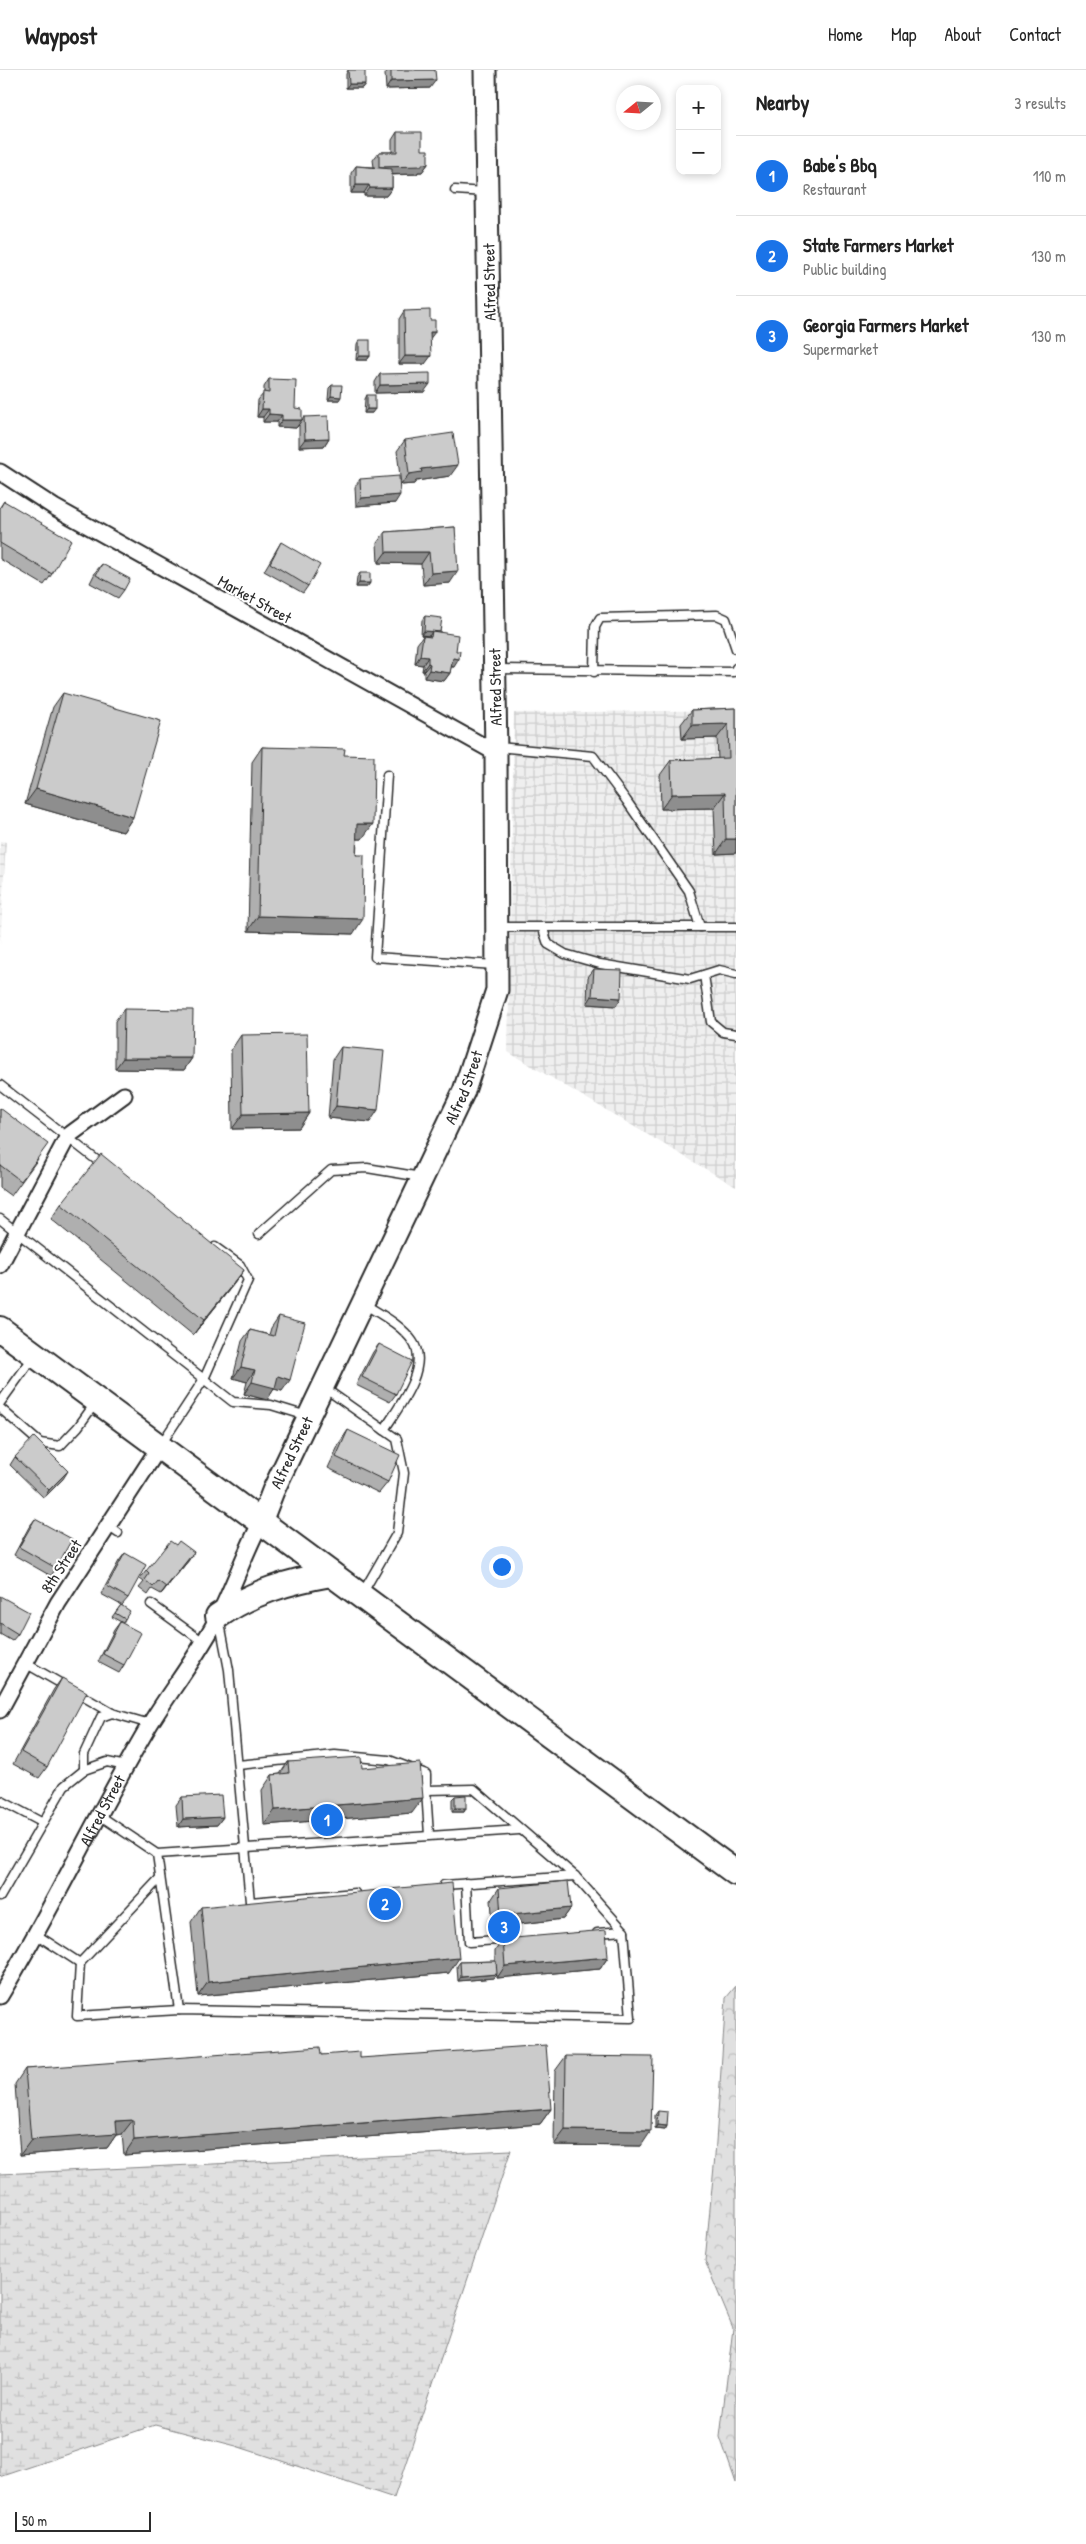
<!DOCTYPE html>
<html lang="en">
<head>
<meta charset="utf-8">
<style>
	:root { --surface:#fff; --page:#f2f2f2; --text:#222; --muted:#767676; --line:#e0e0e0; --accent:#1a73e8 }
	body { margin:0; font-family:"Patrick Hand",sans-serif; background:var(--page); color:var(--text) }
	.controls { position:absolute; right:15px; top:15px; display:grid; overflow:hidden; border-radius:10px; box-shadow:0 2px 8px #0003 }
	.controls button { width:45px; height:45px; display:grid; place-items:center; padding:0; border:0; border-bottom:1px solid var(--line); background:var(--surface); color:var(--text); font:25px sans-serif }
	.compass { position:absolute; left:616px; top:15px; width:45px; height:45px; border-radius:50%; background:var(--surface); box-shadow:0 2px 8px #0003; rotate:252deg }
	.scale { position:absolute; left:15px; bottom:12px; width:136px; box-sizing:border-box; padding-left:5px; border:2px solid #2b2b2b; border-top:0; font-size:14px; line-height:18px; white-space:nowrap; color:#2b2b2b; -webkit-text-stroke:4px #fff; paint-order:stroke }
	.you { position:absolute; left:501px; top:1496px; width:18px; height:18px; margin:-12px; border:4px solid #fff; border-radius:50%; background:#1a73e8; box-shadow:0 0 0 8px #1a73e833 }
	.badge { display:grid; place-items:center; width:32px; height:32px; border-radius:50%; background:var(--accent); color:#fff; font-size:16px; font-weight:700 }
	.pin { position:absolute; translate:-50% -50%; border:2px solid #fff; box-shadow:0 1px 5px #0006 }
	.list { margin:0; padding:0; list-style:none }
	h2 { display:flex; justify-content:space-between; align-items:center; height:65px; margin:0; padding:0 20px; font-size:21px }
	h2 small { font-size:16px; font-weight:400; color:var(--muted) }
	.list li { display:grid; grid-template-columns:32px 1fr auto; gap:15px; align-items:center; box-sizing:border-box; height:80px; padding:0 20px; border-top:1px solid var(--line) }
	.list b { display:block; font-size:19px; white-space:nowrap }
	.list p { margin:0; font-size:16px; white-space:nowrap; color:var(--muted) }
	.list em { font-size:16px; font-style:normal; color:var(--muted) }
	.map { position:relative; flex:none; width:736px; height:2474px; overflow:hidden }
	header { display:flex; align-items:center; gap:30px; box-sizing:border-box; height:70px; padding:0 25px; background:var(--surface); border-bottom:1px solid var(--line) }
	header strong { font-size:24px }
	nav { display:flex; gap:28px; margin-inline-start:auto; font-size:18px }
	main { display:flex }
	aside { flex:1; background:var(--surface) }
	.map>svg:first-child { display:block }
	.industrial { fill:url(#industrial-grid) }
	.forest { fill:url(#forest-crowns); stroke:#868686 }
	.wetland { fill:url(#wetland-marsh); stroke:#868686 }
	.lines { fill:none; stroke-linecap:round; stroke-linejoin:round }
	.service-casing { stroke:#2b2b2b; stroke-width:11 }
	.minor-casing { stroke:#2b2b2b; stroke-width:19 }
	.secondary-casing { stroke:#2b2b2b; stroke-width:25 }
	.primary-casing { stroke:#2b2b2b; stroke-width:28 }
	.service { stroke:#fff; stroke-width:8 }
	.minor { stroke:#fff; stroke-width:15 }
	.secondary { stroke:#fff; stroke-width:21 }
	.primary { stroke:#fff; stroke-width:24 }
	.wall { fill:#afafaf; stroke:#2b2b2b }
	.shaded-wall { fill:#8e8e8e; stroke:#2b2b2b }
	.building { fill:#cbcbcb; stroke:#2b2b2b }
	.labels { text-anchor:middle; stroke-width:4; stroke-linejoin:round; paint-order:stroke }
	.street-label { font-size:16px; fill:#2b2b2b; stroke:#fff }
</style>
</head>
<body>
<header>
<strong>Waypost</strong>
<nav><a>Home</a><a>Map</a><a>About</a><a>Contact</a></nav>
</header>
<main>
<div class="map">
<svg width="736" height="2474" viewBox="0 0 736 2474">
	<defs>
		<pattern id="industrial-grid" width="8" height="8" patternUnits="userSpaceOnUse" patternTransform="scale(1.25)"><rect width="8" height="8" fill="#efefef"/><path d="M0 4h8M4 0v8" fill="none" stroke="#cdcdcd"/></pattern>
		<pattern id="forest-crowns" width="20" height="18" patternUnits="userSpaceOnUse" patternTransform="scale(1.25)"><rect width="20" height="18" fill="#e0e0e0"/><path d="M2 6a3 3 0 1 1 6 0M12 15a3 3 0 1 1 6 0" fill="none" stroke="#c0c0c0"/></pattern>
		<pattern id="wetland-marsh" width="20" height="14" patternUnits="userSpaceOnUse" patternTransform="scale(1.25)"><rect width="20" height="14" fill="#e0e0e0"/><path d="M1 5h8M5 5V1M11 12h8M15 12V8" fill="none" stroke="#c0c0c0"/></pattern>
	</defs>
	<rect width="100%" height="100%" fill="#fff"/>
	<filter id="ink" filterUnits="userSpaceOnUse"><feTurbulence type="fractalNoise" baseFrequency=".02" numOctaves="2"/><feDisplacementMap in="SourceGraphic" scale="10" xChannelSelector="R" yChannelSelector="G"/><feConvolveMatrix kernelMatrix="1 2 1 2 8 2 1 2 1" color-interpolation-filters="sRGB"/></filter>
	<g filter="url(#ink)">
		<!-- industrial -->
		<g class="industrial">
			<polygon points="736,640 736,1117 508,982 514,643"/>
			<polygon points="0,771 6,772 0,875"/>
		</g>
		<!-- forest -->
		<polygon class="forest" points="736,1916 736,2413 720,2367 733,2258 705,2191 715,2086 726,1928"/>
		<!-- wetland -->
		<polygon class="wetland" points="511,2080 394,2428 236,2376 155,2355 0,2407 0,2104"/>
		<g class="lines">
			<!-- service casing -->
			<g class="service-casing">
				<g id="service">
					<polyline points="455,120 485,122"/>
					<polyline points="497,599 734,602 736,598"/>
					<polyline points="594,602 595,557 600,548 717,545 726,549 736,579"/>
					<polyline points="498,677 593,686 626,730 689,821 700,857"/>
					<polyline points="387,705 375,887 495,895"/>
					<polyline points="499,857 736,857"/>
					<polyline points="543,859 548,874 565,884 600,894 690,909 719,900 736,904"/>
					<polyline points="704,905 711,952 723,962 736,964"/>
					<polyline points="0,1015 103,1095"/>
					<polyline points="0,1149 233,1332 271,1335 307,1346"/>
					<polyline points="259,1164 331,1100 367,1098 421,1107"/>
					<path d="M 364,1234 C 380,1244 402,1255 413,1272 C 430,1297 398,1338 384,1360"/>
					<polyline points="323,1317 397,1369 404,1403 397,1463 362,1524"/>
					<polyline points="0,1333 34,1286"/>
					<polyline points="0,1338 40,1373 60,1376 78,1357 96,1332"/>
					<polyline points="160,1376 204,1309 248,1210 240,1195 215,1177"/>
					<polyline points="108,1456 118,1463"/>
					<polyline points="151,1534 202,1571"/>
					<polyline points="219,1548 229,1600 250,1832 355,1823"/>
					<polyline points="25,1593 67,1617"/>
					<polyline points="77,1623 112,1643"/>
					<polyline points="84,1700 84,1684 101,1647 112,1643 150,1654"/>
					<polyline points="426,1720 429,1765"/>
					<polyline points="0,1730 43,1753"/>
					<polyline points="99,1745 157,1784 519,1760"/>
					<polyline points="157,1784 179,1940"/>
					<polyline points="466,1813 469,1872 511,1869"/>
					<polyline points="444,1815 575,1806"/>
					<polyline points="0,1827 64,1716 84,1700 107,1692 126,1696"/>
					<polyline points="597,1863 624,1861"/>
					<polyline points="37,1865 80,1893 160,1808"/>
					<polyline points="80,1893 77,1946 179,1940 631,1948 624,1861 575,1806 474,1719 426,1720 426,1704 389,1690 335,1685 238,1695"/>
				</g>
			</g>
			<!-- minor casing -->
			<g class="minor-casing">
				<g id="minor">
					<polyline points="0,402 54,437 496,683"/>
					<polyline points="0,1195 68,1066 124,1025"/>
					<polyline points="0,1640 58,1533 160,1376"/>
					<path id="s1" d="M 0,1926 C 54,1837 97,1743 150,1654 C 172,1618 200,1583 219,1545 C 234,1515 245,1482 261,1452"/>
				</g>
			</g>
			<!-- secondary casing -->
			<g class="secondary-casing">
				<g id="secondary">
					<path id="s2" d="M 261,1452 L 273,1421 L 464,1021 L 497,920 L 496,683 L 485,0"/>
				</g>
			</g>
			<!-- primary casing -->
			<g class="primary-casing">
				<g id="primary">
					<polyline points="0,1259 736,1803"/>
					<path d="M 218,1546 C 252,1522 291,1511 331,1504"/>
				</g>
			</g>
			<!-- service -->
			<use href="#service" class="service"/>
			<!-- minor -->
			<use href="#minor" class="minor"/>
			<!-- secondary -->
			<use href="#secondary" class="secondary"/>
			<!-- primary -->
			<use href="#primary" class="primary"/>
		</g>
		<!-- wall -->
		<g class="wall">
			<polygon points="348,0 365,14 362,18 346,18 346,4"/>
			<polygon points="388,0 435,0 430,18 386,19 385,4"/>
			<polygon points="397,62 422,80 428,94 422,102 418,102 417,104 392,105 392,118 386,126 364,126 364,123 351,123 351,103 356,96 374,97 373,90 379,82 392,82 392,70"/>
			<polygon points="404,241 430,250 430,268 425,294 399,294 399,249"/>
			<polygon points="359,270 370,286 367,290 356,290 357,274"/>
			<polygon points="380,304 424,322 375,323 375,312"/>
			<polygon points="269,309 295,338 302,350 304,347 329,368 324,376 299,377 299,355 296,358 277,357 277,352 263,352 263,347 257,347 258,330 264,323 264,317"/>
			<polygon points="332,315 339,330 328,330 329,318"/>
			<polygon points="367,325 372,343 364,343 365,329"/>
			<polygon points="405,370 450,406 416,411 414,414 401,415 397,381"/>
			<polygon points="360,409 395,433 356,436 355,417"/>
			<polygon points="4,431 52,504 44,515 0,489 0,437"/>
			<polygon points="455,457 450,513 423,515 421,494 378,493 377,473 385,462"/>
			<polygon points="281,472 308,516 303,523 264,501"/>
			<polygon points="102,494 124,520 118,528 90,513 96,501"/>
			<polygon points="360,503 370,513 367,517 356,517 357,507"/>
			<polygon points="425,546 440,562 454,597 451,597 450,603 444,611 424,608 424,601 422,601 423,595 415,594 417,574 423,566 428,567 429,566 421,565 422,550"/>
			<polygon points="63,623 133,747 123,762 25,734 53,637"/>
			<polygon points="736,638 736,783 716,784 714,738 661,739 660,705 671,690 718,689 717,668 682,669 681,654 692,640"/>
			<polygon points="262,677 344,685 362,769 357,769 353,864 248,861 252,692"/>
			<polygon points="594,899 616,936 587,934 588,907"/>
			<polygon points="124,939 192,988 184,1000 115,999 115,951"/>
			<polygon points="241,965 309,1043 299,1058 232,1059 231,980"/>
			<polygon points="341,977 370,1052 328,1048 333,989"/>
			<polygon points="0,1038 38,1089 11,1126 0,1118"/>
			<polygon points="61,1134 244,1200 233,1215 193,1265 51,1149"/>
			<polygon points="279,1246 282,1321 274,1319 267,1330 244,1324 247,1312 233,1308 242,1271 250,1260 269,1265 271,1258"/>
			<polygon points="379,1274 396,1324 390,1332 356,1315 373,1282"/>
			<polygon points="348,1360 388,1412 379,1423 328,1398 340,1372"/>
			<polygon points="15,1387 63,1409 44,1428 10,1395"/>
			<polygon points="35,1449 56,1498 51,1506 14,1485 29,1457"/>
			<polygon points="125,1483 128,1528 122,1535 125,1549 123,1553 112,1547 121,1535 101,1524 119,1491"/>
			<polygon points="189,1490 161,1524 152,1519 148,1525 139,1518 144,1512 140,1509 146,1501"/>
			<polygon points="0,1526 18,1564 12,1571 0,1564"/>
			<polygon points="120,1552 124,1595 119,1603 98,1592 114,1560"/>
			<polygon points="62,1608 47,1697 39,1708 13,1694 54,1619"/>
			<polygon points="288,1692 362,1698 412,1743 264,1755 262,1720 272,1705 280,1704"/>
			<polygon points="455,1726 466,1738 464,1742 452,1742 452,1729"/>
			<polygon points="182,1727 223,1747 217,1755 178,1757 176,1735"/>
			<polygon points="499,1818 571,1838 563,1849 493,1857 491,1830"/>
			<polygon points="201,1837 449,1903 198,1926 191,1852"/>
			<polygon points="503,1869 608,1887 600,1899 497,1908 497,1905 494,1908 458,1911 457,1896 460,1892 495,1891 495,1881"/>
			<polygon points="321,1985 360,1988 551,2039 540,2054 124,2085 122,2064 116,2065 107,2078 20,2085 15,2014 25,1999"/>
			<polygon points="566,1986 641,2076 554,2075 555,2001"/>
			<polygon points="658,2041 667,2056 665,2060 655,2059 655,2045"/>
		</g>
		<!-- shaded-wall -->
		<g class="shaded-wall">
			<polygon points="436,10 430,18 386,19 391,11"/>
			<polygon points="349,14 365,14 362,18 346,18"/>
			<polygon points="428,94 422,102 418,102 417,104 374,105 379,97"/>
			<polygon points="356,115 369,115 364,123 351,123"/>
			<polygon points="370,118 392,118 386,126 364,126"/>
			<polygon points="430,262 435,262 429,270"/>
			<polygon points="359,286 370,286 367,290 356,290"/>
			<polygon points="405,286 431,286 425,294 399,294"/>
			<polygon points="430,314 424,322 375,323 380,315"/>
			<polygon points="331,326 341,327 339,330 328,330"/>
			<polygon points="262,339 269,339 263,347 257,347"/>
			<polygon points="367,339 375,339 372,343 364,343"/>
			<polygon points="269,344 282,345 277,352 263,352"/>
			<polygon points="282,350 302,350 296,358 277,357"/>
			<polygon points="329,368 324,376 299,377 305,369"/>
			<polygon points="458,395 450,406 416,411 414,414 401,415 409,404 421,399"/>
			<polygon points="400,425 395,433 356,436 361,428"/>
			<polygon points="386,482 429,482 421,494 378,493"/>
			<polygon points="458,501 450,513 423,515 431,503"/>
			<polygon points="359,513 370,513 367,517 356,517"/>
			<polygon points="424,561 432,562 429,566 421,565"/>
			<polygon points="420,586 428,587 423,595 415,594"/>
			<polygon points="453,588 459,589 454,597 448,596"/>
			<polygon points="428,593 430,594 424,601 422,601"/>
			<polygon points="429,600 450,603 444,611 424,608"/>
			<polygon points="728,654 717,668 682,669 692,655"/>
			<polygon points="36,719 133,747 123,762 25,734"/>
			<polygon points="725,723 714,738 661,739 672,724"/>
			<polygon points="357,754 373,754 362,769 346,769"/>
			<polygon points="726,769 736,769 736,783 716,784"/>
			<polygon points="258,846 363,849 353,864 248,861"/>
			<polygon points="592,926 621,928 616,936 587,934"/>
			<polygon points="123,988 192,988 184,1000 115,999"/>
			<polygon points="336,1036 378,1040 370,1052 328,1048"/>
			<polygon points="309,1043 299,1058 232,1059 243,1044"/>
			<polygon points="244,1200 233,1215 193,1265 204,1250"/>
			<polygon points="241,1297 255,1300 247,1312 233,1308"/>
			<polygon points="278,1306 290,1310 282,1321 274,1319 267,1330 244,1324 252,1312"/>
			<polygon points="68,1401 63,1409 44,1428 49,1420"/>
			<polygon points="194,1482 189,1490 161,1524 166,1517"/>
			<polygon points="423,1728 412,1743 264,1755 275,1740"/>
			<polygon points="455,1738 466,1738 464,1742 452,1742"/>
			<polygon points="223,1747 217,1755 178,1757 183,1749"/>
			<polygon points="571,1838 563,1849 493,1857 501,1845"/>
			<polygon points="608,1887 600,1899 497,1908 505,1896"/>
			<polygon points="459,1888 449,1903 198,1926 208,1912"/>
			<polygon points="497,1904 494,1908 458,1911 461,1907"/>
			<polygon points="551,2039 540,2054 124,2085 134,2070"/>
			<polygon points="133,2050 122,2064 116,2065 107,2078 20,2085 31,2070 116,2051"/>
			<polygon points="657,2055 667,2056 665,2060 655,2059"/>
			<polygon points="565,2060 651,2061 641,2076 554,2075"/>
		</g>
		<!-- building -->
		<g class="building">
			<polygon points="348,0 365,0 365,14 349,14"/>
			<polygon points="391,0 435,0 436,10 391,11"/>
			<polygon points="397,62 422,62 422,80 428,80 428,94 422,94 422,96 379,97 379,82 397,82"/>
			<polygon points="356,96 392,99 392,118 370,118 369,115 356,115"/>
			<polygon points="430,240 430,250 435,250 435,262 430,262 431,286 405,286 404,241"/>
			<rect x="359" y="270" width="11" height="16"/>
			<polygon points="430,303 430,314 380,315 380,304"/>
			<polygon points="269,309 296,310 295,338 302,339 302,350 282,350 282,345 269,344 269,339 262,339 263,322 269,323"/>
			<polygon points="332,315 342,315 341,327 331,326"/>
			<rect x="367" y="325" width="8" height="14"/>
			<polygon points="328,346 329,368 305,369 304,347"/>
			<polygon points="453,363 458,395 421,399 422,402 409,404 405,370"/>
			<polygon points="399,406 400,425 361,428 360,409"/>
			<polygon points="4,431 71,470 52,504 0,473 0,438"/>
			<polygon points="455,457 458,501 431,503 429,482 386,482 385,462"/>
			<polygon points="281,472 320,495 308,516 270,493"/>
			<polygon points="102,494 130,509 124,520 96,505"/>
			<polygon points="360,503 370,503 370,513 359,513"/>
			<polygon points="425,546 442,548 440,562 424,561"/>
			<polygon points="432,561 458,565 456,581 460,581 459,589 453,588 450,603 429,600 430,594 428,593 428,587 420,586 423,566 431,567"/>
			<polygon points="63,623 161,651 133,747 36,719"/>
			<polygon points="736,638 736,769 726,769 725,723 672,724 671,690 729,688 728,654 692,655 692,640"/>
			<polygon points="262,677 345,679 344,685 374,686 373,754 357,754 356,785 364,785 363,849 258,846"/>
			<polygon points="594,899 622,900 621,928 592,926"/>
			<polygon points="124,939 193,940 192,988 123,988"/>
			<polygon points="307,964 309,1043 243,1044 241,965"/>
			<polygon points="341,977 384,981 378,1040 336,1036"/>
			<polygon points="0,1038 48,1074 21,1111 0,1095"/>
			<polygon points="101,1084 244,1200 204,1250 61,1134"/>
			<polygon points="279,1246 305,1253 290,1310 278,1306 275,1318 252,1312 255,1300 241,1297 250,1260 274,1266"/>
			<polygon points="379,1274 412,1291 396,1324 362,1307"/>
			<polygon points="348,1360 400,1385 388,1412 336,1387"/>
			<polygon points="34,1367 68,1401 49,1420 15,1387"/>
			<polygon points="35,1449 72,1469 56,1498 19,1477"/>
			<polygon points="170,1471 176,1475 179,1471 194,1482 166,1517 158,1511 153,1517 145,1510 149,1504 146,1501"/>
			<polygon points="125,1483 146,1495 128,1528 107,1516"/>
			<polygon points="0,1526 29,1542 18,1564 0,1553"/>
			<polygon points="121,1535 130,1541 125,1549 115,1543"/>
			<polygon points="120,1552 141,1563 124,1595 103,1584"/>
			<polygon points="62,1608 87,1622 47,1697 21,1682"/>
			<polygon points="361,1687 362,1698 420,1693 423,1728 275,1740 272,1705 289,1703 288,1692"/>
			<polygon points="221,1725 223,1747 183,1749 182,1727"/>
			<polygon points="466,1725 466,1738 455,1738 455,1726"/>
			<polygon points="568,1811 571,1838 501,1845 499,1818"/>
			<polygon points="452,1813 459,1888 208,1912 201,1837"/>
			<polygon points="606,1860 608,1887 505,1896 503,1869"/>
			<polygon points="496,1891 497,1904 461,1907 460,1892"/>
			<polygon points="546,1975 551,2039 134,2070 133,2050 116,2051 117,2064 31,2070 25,1999 320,1977 321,1985 360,1982 360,1988"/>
			<polygon points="566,1986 653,1987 651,2061 565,2060"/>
			<polygon points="658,2041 668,2042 667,2056 657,2055"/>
		</g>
	</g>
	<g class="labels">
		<!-- street labels -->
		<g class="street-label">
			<text transform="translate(489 212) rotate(-91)" y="6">Alfred Street</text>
			<text transform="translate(255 529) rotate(29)" y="6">Market Street</text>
			<text transform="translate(495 617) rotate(-91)" y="6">Alfred Street</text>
			<text dy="6" stroke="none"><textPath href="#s2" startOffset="480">Alfred Street</textPath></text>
			<text dy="6" stroke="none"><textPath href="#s2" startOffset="76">Alfred Street</textPath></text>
			<text transform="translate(61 1496) rotate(-57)" y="6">8th Street</text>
			<text dy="6" stroke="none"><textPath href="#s1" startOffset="212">Alfred Street</textPath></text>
		</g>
	</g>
</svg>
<div class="controls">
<button>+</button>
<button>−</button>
</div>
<svg class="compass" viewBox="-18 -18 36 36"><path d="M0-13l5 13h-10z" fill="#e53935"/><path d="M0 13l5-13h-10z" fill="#767676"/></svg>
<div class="scale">50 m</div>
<div class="you"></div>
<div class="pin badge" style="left:327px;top:1750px">1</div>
<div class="pin badge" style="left:385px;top:1834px">2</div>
<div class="pin badge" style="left:504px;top:1857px">3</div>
</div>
<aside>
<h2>Nearby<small>3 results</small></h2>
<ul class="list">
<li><span class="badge">1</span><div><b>Babe's Bbq</b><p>Restaurant</p></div><em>110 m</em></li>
<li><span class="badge">2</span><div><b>State Farmers Market</b><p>Public building</p></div><em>130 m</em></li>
<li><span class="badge">3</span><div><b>Georgia Farmers Market</b><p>Supermarket</p></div><em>130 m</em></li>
</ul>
</aside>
</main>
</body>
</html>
